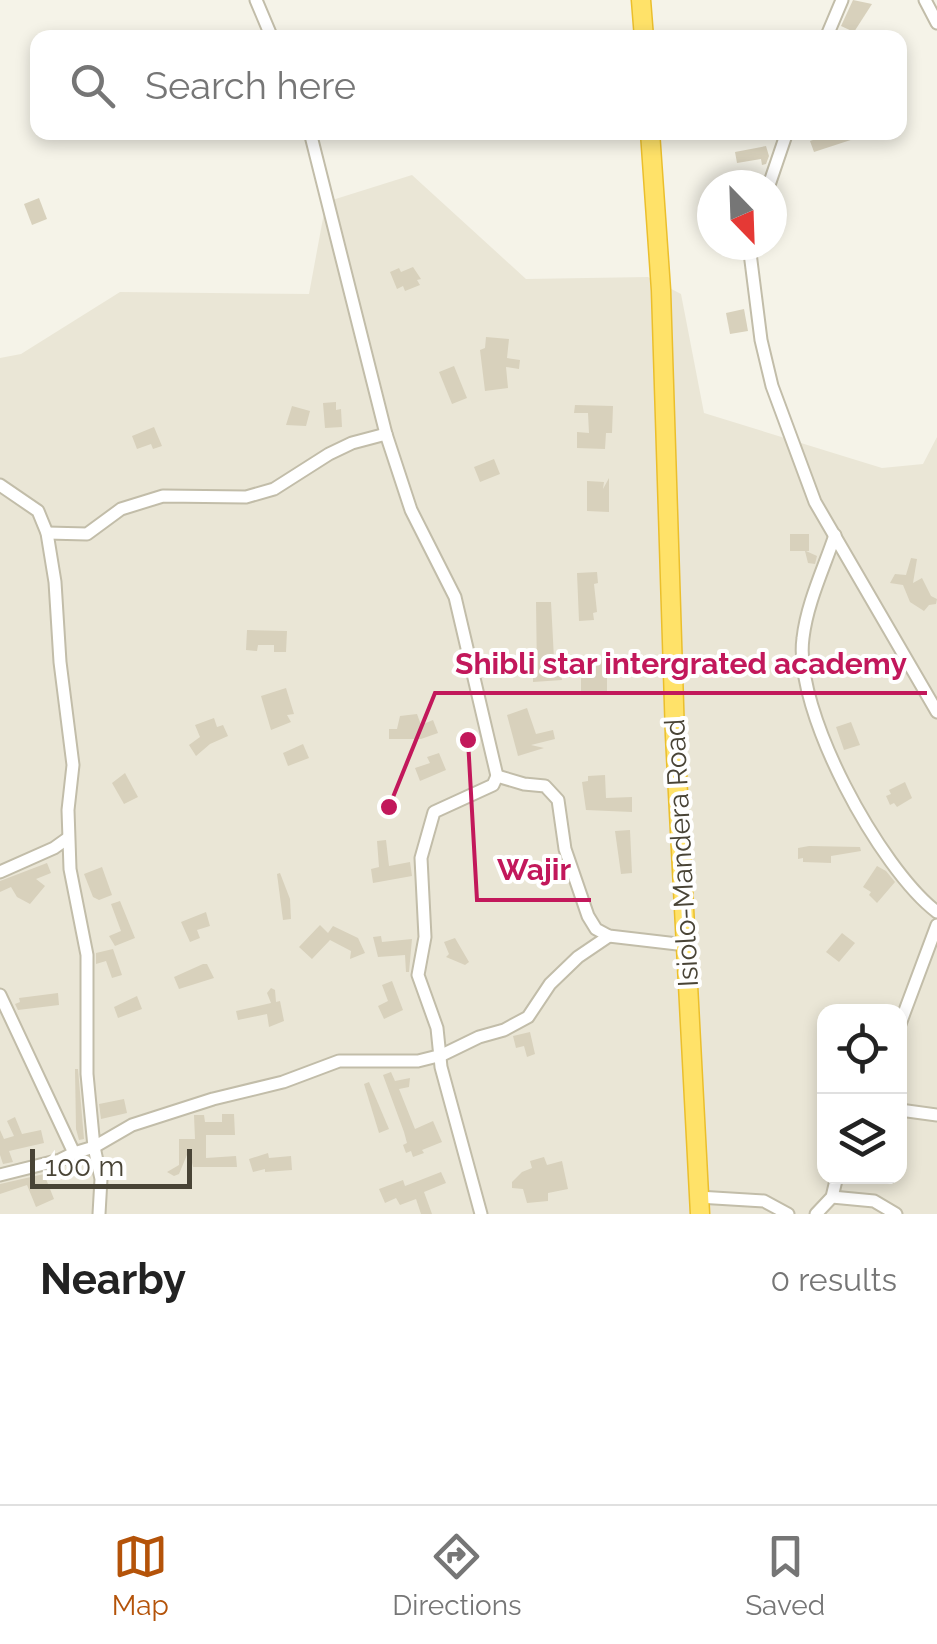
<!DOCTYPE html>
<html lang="en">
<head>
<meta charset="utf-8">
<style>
	:root { --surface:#fff; --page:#f2f2f2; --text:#222; --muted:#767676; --line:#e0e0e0; --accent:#b45309 }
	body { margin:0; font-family:Raleway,sans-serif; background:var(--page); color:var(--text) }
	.controls { position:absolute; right:30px; bottom:30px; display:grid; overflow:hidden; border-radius:20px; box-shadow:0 5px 15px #0003 }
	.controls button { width:90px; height:90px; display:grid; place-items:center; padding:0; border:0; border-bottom:2px solid var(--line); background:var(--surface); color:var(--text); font:50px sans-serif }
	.compass { position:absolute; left:697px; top:170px; width:90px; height:90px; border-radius:50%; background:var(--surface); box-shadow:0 5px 15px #0003; rotate:157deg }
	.scale { position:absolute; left:30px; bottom:25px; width:162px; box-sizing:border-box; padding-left:10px; border:5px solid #494436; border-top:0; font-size:28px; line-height:35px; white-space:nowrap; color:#494436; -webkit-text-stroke:8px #fff; paint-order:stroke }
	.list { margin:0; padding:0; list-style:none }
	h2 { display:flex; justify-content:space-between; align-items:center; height:130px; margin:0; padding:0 40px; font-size:42px }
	h2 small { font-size:32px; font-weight:400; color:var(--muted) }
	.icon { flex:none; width:55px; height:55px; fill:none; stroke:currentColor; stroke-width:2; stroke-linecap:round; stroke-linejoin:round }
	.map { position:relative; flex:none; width:937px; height:1214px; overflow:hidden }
	.search { position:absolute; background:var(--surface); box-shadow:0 5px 15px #0003; left:30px; right:30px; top:30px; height:110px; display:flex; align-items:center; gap:25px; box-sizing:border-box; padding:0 35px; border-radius:20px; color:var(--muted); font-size:38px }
	.sheet { height:290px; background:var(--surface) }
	nav { display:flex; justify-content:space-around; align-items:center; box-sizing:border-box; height:140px; border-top:2px solid var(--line); background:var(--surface); font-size:28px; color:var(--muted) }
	nav a { display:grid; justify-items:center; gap:5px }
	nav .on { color:var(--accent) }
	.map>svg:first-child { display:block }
	.residential { fill:#eae6d6; fill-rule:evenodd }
	.building { fill:#d8d1bc }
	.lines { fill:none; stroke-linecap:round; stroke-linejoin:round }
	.minor-casing { stroke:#c2bda9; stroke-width:15 }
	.highway-casing { stroke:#ebbf2c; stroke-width:21 }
	.minor { stroke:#fff; stroke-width:11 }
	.highway { stroke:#ffe269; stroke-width:18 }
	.labels { text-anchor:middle; stroke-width:8; stroke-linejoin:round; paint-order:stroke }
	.street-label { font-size:28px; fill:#494436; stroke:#fff }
	.leader { fill:none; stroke:#c2185b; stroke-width:4 }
	.callout-dot { fill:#c2185b; stroke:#fff; stroke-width:4 }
	.callout-label { font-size:30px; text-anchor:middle; font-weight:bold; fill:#c2185b; stroke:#fff; stroke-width:8; stroke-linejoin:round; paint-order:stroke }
</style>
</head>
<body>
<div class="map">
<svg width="937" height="1214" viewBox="0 0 937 1214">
	<rect width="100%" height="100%" fill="#f5f3e8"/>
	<!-- residential -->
	<path class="residential" d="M 412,175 L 526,279 L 648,277 L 681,294 L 704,413 L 882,468 L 923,464 L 937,437 L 937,1214 L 0,1214 L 0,358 L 21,354 L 120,292 L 309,294 L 326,202 ZM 824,1012 L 900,1012 L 900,1176 L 824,1176 Z"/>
	<!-- building -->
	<g class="building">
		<polygon points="853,0 872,4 854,32 841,26"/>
		<polygon points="827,132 869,132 869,134 814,152 810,141 827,135"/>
		<polygon points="766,146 769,156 766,164 762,165 761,159 737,163 735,152"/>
		<polygon points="39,198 47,219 32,225 24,204"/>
		<polygon points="413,267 421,279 417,280 420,285 405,291 403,286 397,289 390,272 399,268 401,272"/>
		<polygon points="744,309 748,331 730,334 726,313"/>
		<polygon points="486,337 509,339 507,358 520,360 519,369 506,367 508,388 485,391 480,350 485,348"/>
		<polygon points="454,366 467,398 452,404 439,372"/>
		<polygon points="336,402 336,410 341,409 342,427 325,428 323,403"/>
		<polygon points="575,405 613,406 612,433 606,433 605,449 577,448 577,432 589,433 588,413 574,413"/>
		<polygon points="292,406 310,411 306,426 286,425"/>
		<polygon points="154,427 162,446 153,449 151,444 137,449 132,436"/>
		<polygon points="494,459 500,474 480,482 474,467"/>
		<polygon points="609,478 609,512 587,511 587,481 604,482 603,489"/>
		<polygon points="790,534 809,534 809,551 806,551 817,556 815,564 808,563 805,551 790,551"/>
		<polygon points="911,558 917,559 913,583 922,578 931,596 937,599 936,604 929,605 924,611 910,602 903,585 890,583 895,574 906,575"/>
		<polygon points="597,572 598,583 594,584 597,612 593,613 594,620 579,621 577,573"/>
		<polygon points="536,602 551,602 554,659 558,658 562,680 533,682 533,673 537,673"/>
		<polygon points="247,630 287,631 286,652 274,652 274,645 258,645 257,651 246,650"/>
		<polygon points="613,659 632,659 632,668 607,669 607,691 581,691 581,671 595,671 594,660"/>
		<polygon points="286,688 294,714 287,715 291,722 271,730 261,696"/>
		<polygon points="527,708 536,734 553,730 555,739 531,745 544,748 518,756 507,715"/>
		<polygon points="417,714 421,725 433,720 438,733 421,739 389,739 389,729 397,729 400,716"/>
		<polygon points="214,718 217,727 223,725 228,736 210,744 196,756 189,745 200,737 195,725"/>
		<polygon points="851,722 860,745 844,750 836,727"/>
		<polygon points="303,744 309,758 288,766 283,753"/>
		<polygon points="439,753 446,770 420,781 415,768 430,763 427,757"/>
		<polygon points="125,773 138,797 124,804 112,783"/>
		<polygon points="605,775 606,798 632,797 632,812 586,810 582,782 588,781 588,776"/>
		<polygon points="905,782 912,798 897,807 894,803 890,805 886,796 891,794 889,790"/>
		<polygon points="630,830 632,873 621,874 615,831"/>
		<polygon points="386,840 389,866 410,862 412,876 373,883 371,869 379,867 377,841"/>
		<polygon points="809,846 860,847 861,851 831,856 831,863 803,862 803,858 798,859 798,848"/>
		<polygon points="47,863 51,873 36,879 45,886 30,904 17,897 11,887 0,892 0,881"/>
		<polygon points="877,866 886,871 895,882 877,903 869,895 871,892 863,887"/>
		<polygon points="102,867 112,895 99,900 93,897 84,874"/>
		<polygon points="280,873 290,899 291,919 283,920 277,874"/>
		<polygon points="120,901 135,938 115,946 109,936 121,931 111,904"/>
		<polygon points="206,912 210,926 197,930 200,938 190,942 181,922"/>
		<polygon points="320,925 328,933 333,926 358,938 365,953 350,959 351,951 330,940 312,959 299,947"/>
		<polygon points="842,933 855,943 839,962 826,952"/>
		<polygon points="381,936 382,942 412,939 409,972 406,972 405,955 378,957 373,937"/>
		<polygon points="455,938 469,962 465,965 446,957 449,954 444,942"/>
		<polygon points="113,949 122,975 112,978 106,961 96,964 96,953"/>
		<polygon points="203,964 207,964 214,978 179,989 174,977"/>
		<polygon points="392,981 403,1010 384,1019 378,1006 388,1001 382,985"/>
		<polygon points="271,988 275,990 276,1002 280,1001 284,1021 269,1027 267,1014 238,1020 236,1011 271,1003 267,993"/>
		<polygon points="58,993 59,1005 18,1010 15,1004 20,1002 19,998"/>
		<polygon points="137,996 142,1009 118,1018 114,1007"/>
		<polygon points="530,1032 535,1054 527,1057 524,1046 516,1048 513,1036"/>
		<polygon points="75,1069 78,1069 84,1139 79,1140 76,1129"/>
		<polygon points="391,1072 395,1081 410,1078 409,1087 399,1089 415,1129 433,1121 442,1142 422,1150 424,1153 413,1157 411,1151 406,1153 403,1145 407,1143 404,1132 383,1075"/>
		<polygon points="369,1082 389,1129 379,1133 364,1084"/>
		<polygon points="124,1099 127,1113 101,1119 99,1104"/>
		<polygon points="222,1114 234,1114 235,1135 206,1135 206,1158 236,1156 237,1167 193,1167 189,1150 179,1174 174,1176 167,1172 179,1165 179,1139 195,1139 194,1115 204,1115 205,1122 222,1122"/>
		<polygon points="15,1117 22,1134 41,1130 44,1143 9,1151 13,1162 3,1164 0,1155 0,1130 4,1139 14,1136 7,1121"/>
		<polygon points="268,1153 269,1158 291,1156 292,1170 265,1172 265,1169 253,1172 249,1159"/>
		<polygon points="544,1157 547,1165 562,1161 568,1189 548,1193 548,1201 527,1203 523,1189 512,1188 512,1182 522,1172 532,1168 530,1161"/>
		<polygon points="441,1172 446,1183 424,1192 432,1214 421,1214 416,1199 400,1205 396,1198 385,1203 379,1189 403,1180 405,1186"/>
		<polygon points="44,1174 54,1199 36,1207 27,1185 0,1194 0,1184"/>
	</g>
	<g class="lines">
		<!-- minor casing -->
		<g class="minor-casing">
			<g id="minor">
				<polyline points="256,0 272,38"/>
				<polyline points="925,0 937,23"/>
				<polyline points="826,38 842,0"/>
				<polyline points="310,132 386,434 411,510 455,597 497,776"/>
				<polyline points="769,185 787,132"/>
				<polyline points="749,245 761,340 772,386 815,502 937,712"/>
				<polyline points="0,485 38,511 47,533 55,582 60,662 73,765 68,810 70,869 87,955 87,1074 94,1147 132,1125 213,1099 283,1082 339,1061 418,1061 442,1055 479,1037 504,1030 528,1017 550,984 578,957 609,936"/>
				<polyline points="47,533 87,534 121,509 163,496 246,497 274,489 329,454 352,443 386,434"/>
				<path d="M 835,535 C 824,568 807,603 803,638 C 793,710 880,869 937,912"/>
				<polyline points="497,776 524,784 545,786 558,800 565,849 588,916 596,929 609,936 686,945"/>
				<polyline points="0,872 54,848 68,838"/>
				<polyline points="0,995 74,1153 94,1147 101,1179 99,1214"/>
				<polyline points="900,1024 937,925"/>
				<polyline points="900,1110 937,1115"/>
				<polyline points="0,1175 60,1160 74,1153"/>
				<polyline points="698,1197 764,1201 788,1214"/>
				<polyline points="832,1197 874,1201 896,1214"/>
				<polyline points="481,1214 441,1067 437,1028 418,975 425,937 421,858 434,812 493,785 497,776"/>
				<polyline points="816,1214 832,1197 837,1176"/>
			</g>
		</g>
		<!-- highway casing -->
		<g class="highway-casing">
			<g id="highway">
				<polyline points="641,0 644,38"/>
				<polyline points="650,132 661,290 675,736 700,1214"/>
			</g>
		</g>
		<!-- minor -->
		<use href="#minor" class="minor"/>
		<!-- highway -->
		<use href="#highway" class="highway"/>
	</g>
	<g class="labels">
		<!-- street labels -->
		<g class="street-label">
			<text transform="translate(681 853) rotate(-93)" y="10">Isiolo-Mandera Road</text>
		</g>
	</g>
	<!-- callouts -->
	<path class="leader" d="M389 807L435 693H927M468 740L477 900H591"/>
	<g class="callout-dot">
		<circle cx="389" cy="807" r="10"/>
		<circle cx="468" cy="740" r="10"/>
	</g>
	<g class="callout-label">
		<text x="681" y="674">Shibli star intergrated academy</text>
		<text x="534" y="880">Wajir</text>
	</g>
</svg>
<div class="controls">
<button><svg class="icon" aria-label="locate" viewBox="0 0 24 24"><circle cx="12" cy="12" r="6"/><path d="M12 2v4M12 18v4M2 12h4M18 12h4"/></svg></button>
<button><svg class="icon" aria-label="layers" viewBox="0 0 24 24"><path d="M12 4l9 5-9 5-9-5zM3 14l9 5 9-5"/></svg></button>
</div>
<svg class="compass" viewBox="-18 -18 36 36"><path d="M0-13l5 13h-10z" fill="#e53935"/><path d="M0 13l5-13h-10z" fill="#767676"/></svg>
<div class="scale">100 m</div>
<div class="search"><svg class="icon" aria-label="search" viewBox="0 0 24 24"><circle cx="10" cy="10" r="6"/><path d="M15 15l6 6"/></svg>Search here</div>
</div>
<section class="sheet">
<h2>Nearby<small>0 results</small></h2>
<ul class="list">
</ul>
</section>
<nav>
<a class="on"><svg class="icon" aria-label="map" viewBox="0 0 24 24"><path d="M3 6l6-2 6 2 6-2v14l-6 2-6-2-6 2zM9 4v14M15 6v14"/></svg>Map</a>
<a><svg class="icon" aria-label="directions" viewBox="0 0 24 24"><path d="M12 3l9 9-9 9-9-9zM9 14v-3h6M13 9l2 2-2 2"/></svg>Directions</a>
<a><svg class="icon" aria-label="saved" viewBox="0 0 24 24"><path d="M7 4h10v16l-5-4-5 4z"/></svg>Saved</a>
</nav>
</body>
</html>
